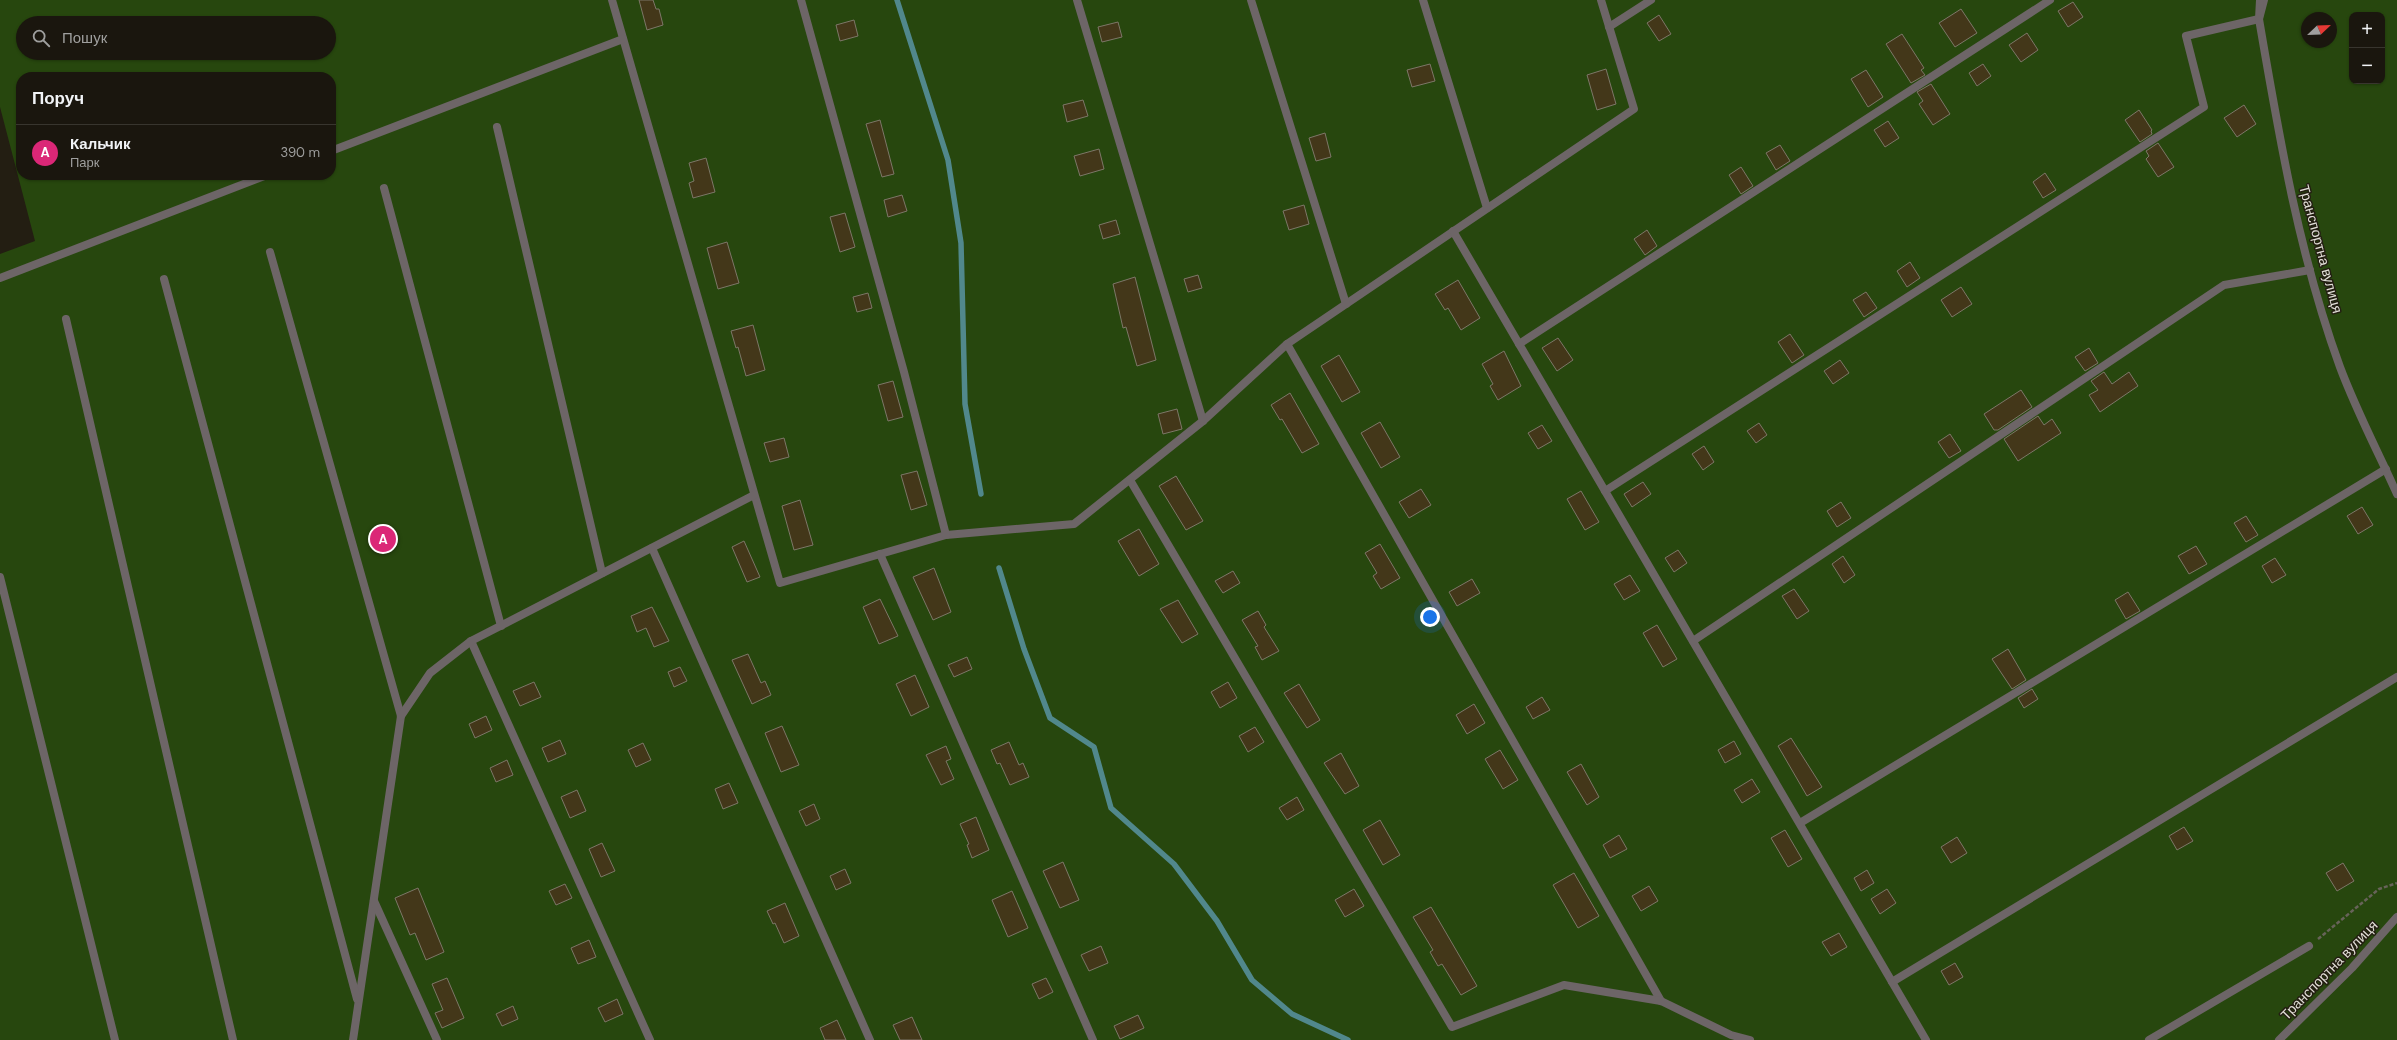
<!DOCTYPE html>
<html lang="uk">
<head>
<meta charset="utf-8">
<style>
	:root { --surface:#1a160e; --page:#27231c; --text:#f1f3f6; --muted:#9f9f9e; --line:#38352e; --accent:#db2777 }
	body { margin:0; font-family:"DM Sans",sans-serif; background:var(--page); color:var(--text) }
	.controls { position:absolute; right:12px; top:12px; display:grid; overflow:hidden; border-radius:8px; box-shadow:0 1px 3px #0004 }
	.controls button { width:36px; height:36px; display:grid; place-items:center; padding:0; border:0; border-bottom:1px solid var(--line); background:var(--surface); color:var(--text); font:20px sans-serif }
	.compass { position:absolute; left:2301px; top:12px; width:36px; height:36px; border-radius:50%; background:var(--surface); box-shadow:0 1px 3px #0004; rotate:67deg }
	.you { position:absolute; left:1430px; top:617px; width:14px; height:14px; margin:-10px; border:3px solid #fff; border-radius:50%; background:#1a73e8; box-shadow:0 0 0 6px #1a73e833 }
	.badge { display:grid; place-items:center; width:26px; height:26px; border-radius:50%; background:var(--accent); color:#fff; font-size:13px; font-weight:700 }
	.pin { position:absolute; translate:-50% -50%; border:2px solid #fff; box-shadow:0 1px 4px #0006 }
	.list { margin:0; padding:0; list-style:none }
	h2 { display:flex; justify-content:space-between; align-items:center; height:52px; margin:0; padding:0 16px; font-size:17px }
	h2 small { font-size:13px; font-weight:400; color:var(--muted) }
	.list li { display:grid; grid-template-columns:26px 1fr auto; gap:12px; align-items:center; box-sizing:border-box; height:56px; padding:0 16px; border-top:1px solid var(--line) }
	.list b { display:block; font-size:15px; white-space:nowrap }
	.list p { margin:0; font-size:13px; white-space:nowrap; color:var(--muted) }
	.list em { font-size:13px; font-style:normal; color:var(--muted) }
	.icon { flex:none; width:22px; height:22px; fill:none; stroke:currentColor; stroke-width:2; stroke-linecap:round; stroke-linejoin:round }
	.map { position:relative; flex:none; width:2397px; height:1040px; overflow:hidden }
	.search { position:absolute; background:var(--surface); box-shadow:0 1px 3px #0004; left:16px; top:16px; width:320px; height:44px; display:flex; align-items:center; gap:10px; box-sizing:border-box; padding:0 14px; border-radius:22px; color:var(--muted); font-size:15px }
	.panel { position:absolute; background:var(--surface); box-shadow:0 1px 3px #0004; left:16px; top:72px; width:320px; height:108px; border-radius:16px }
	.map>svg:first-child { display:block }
	.green { fill:#27470e; fill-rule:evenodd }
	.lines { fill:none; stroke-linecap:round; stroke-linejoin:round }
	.stream { stroke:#51888c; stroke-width:5.5 }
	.building { fill:#433719; stroke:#7d7768 }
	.path { stroke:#676359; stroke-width:2.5; stroke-dasharray:4 2; stroke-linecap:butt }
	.lane { stroke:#6d6567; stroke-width:8 }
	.street { stroke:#6d6567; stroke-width:8 }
	.labels { text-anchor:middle; stroke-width:3; stroke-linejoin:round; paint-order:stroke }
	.street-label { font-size:14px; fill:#e1ded6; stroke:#231e12 }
</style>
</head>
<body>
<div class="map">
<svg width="2397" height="1040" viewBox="0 0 2397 1040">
	<rect width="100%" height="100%" fill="#231e12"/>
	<!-- green -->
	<path class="green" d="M 0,0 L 2397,0 L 2397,1040 L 0,1040 L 0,254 L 35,241 L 0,107 ZM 2352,15 L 2382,15 L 2382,81 L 2352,81 ZM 2307,18 L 2331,18 L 2331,42 L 2307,42 ZM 23,23 L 329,23 L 329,53 L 23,53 ZM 21,77 L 331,77 L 331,175 L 21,175 Z"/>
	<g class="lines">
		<!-- stream -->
		<g class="stream">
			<polyline points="897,0 948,160 961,243 965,404 981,494"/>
			<polyline points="999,568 1024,649 1050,718 1094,747 1111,808 1174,864 1217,921 1252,980 1292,1014 1348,1040"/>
		</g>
	</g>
	<!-- building -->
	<g class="building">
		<polygon points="639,0 653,0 656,9 659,9 663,25 647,30"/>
		<polygon points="2073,2 2083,17 2068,27 2058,11"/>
		<polygon points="1961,9 1977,33 1955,47 1939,23"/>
		<polygon points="1659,15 1671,34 1659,41 1647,23"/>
		<polygon points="854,20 858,36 840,41 836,25"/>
		<polygon points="1118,22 1122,37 1102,42 1098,27"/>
		<polygon points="2027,33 2038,50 2021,62 2009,45"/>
		<polygon points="1902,34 1924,68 1921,70 1925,75 1911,83 1886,44"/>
		<polygon points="1430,64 1435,81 1412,87 1407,70"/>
		<polygon points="1983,64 1991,76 1977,86 1969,73"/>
		<polygon points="1606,69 1616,104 1597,110 1587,75"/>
		<polygon points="1866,70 1883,97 1868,107 1851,79"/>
		<polygon points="1931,84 1950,114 1933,125 1919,104 1923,101 1917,92"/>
		<polygon points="1083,100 1088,116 1067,122 1063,105"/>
		<polygon points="2244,105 2256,124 2237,137 2224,118"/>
		<polygon points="2139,110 2152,130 2151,131 2152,134 2140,142 2125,120"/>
		<polygon points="880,120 894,174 882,177 866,124"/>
		<polygon points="1888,121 1899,138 1885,147 1874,130"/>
		<polygon points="1325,133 1331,157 1316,161 1309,138"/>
		<polygon points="2158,143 2174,167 2158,177 2146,159 2149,156 2146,151"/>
		<polygon points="1780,145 1790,161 1776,170 1766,153"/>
		<polygon points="1099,149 1104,169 1080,176 1074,156"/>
		<polygon points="706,158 715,192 693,198 689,183 694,181 689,163"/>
		<polygon points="1741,167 1753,186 1741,194 1729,175"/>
		<polygon points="2045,173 2056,190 2043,198 2033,182"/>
		<polygon points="902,195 907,211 888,217 884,200"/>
		<polygon points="1304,205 1309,224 1289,230 1283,211"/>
		<polygon points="845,213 855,247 840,252 830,217"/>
		<polygon points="1116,220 1120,234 1103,239 1099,225"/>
		<polygon points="1647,230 1657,246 1645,255 1634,239"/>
		<polygon points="727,242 739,283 718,289 707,248"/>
		<polygon points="1910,262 1920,278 1907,287 1897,271"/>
		<polygon points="1198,275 1202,288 1188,292 1184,279"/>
		<polygon points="1135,277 1156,360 1137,366 1126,327 1123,328 1113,284"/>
		<polygon points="1458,280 1480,318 1461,330 1448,308 1445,310 1435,294"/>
		<polygon points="1961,287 1972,304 1952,317 1941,300"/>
		<polygon points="1866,292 1877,308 1864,317 1853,300"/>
		<polygon points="868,293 872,308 857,312 853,297"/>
		<polygon points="753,325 765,370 746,376 738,347 736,348 731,331"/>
		<polygon points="1790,334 1804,355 1792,363 1778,342"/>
		<polygon points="1558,338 1573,360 1557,371 1542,348"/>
		<polygon points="2089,348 2098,363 2085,371 2075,357"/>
		<polygon points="1504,351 1521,386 1498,400 1490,386 1493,384 1482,364"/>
		<polygon points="1339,355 1360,392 1342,402 1321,366"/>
		<polygon points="1840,360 1849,373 1833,384 1824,371"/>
		<polygon points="2104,372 2112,384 2129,372 2138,386 2100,412 2089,395 2098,390 2091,381"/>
		<polygon points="893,381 903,417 888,421 878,385"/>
		<polygon points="2021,390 2032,407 1998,430 1994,430 1984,414"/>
		<polygon points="1290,393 1319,444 1302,453 1282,419 1280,420 1271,405"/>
		<polygon points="1177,409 1182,429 1163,434 1158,414"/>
		<polygon points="2038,416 2044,425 2052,419 2061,433 2018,461 2004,439"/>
		<polygon points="1380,422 1400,457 1381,468 1361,433"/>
		<polygon points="1759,423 1767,435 1756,443 1747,431"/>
		<polygon points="1542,425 1552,441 1538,449 1528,433"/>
		<polygon points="1950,434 1961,451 1949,458 1938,442"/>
		<polygon points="784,438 789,457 770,462 764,443"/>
		<polygon points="1704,446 1714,462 1703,470 1692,454"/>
		<polygon points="917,471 927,505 911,510 901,475"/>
		<polygon points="1176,476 1203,521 1186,530 1159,486"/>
		<polygon points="1643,482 1651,494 1632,507 1624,494"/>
		<polygon points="1421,489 1431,505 1409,518 1399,502"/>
		<polygon points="1581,491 1599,522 1585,530 1567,499"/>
		<polygon points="800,500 813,545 794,550 782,506"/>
		<polygon points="1841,502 1851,518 1837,527 1827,511"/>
		<polygon points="2362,507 2373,525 2358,534 2347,516"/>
		<polygon points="2246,516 2258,535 2246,542 2234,523"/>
		<polygon points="1139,529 1159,564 1139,576 1118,541"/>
		<polygon points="744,541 760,577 747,582 732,547"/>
		<polygon points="1380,544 1400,578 1381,589 1373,576 1377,573 1365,553"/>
		<polygon points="2196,546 2207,564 2189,574 2178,556"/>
		<polygon points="1678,550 1687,563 1674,572 1665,558"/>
		<polygon points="1843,556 1855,575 1844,583 1832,564"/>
		<polygon points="2275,558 2286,575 2272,583 2262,566"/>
		<polygon points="934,568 951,612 933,620 913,577"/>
		<polygon points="1233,571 1240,583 1223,593 1215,581"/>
		<polygon points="1630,575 1640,591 1624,600 1614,584"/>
		<polygon points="1472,579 1480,593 1457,606 1449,592"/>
		<polygon points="1794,589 1809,611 1797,619 1782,596"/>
		<polygon points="2128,592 2140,611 2126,619 2115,600"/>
		<polygon points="880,599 898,636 879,644 863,607"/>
		<polygon points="1178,600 1198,634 1182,643 1160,609"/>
		<polygon points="652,607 669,641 654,647 646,628 637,632 631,616"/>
		<polygon points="1258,611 1266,625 1264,627 1279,651 1262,660 1255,647 1258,646 1242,620"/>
		<polygon points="1657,625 1677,659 1663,667 1643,633"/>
		<polygon points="2008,649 2026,680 2012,689 1992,659"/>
		<polygon points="748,654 761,683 765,681 771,695 752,704 732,660"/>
		<polygon points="967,657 972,669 954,677 948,665"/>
		<polygon points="680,667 687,681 674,687 668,672"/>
		<polygon points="915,675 929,707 911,716 896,684"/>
		<polygon points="534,682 541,697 520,706 513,691"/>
		<polygon points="1228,682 1237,698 1220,708 1211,692"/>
		<polygon points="1299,684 1320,720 1307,728 1284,693"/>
		<polygon points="2032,689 2038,699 2024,708 2018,698"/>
		<polygon points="1542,697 1550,710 1533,719 1526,707"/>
		<polygon points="1474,704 1485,723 1467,734 1456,715"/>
		<polygon points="486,716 492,730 475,738 469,724"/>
		<polygon points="782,726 799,765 781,772 765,733"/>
		<polygon points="1255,727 1264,742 1248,752 1239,736"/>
		<polygon points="1791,738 1822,787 1807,796 1778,746"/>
		<polygon points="560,740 566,754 548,762 542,748"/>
		<polygon points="1734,741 1741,754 1725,763 1718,750"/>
		<polygon points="1009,742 1019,765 1023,763 1029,777 1010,785 1000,763 997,764 991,750"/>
		<polygon points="643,743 651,760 636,767 628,750"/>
		<polygon points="946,746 951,759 946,761 954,779 941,785 926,755"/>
		<polygon points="1500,750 1518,780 1503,789 1485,759"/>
		<polygon points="1341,753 1359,786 1345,794 1324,763"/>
		<polygon points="507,760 513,775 496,782 490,768"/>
		<polygon points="1581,764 1599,797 1587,805 1567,772"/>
		<polygon points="1752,779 1760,792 1742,803 1734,790"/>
		<polygon points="729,783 738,803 723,809 715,789"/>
		<polygon points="577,790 586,811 570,818 561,797"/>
		<polygon points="1297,797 1304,810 1287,820 1279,808"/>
		<polygon points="814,804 820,819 806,826 799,811"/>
		<polygon points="976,817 989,850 972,858 967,845 969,844 960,824"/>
		<polygon points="1380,820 1400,855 1383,865 1363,830"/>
		<polygon points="2184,827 2193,841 2177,850 2169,836"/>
		<polygon points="1785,830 1802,859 1788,867 1771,838"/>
		<polygon points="1619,835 1627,849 1610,858 1603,845"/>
		<polygon points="1957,837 1967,853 1951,863 1941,847"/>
		<polygon points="602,843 615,871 601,877 589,849"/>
		<polygon points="1063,862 1079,900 1060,908 1043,871"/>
		<polygon points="2343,863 2354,881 2337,891 2326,873"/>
		<polygon points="845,869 851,883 836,890 830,876"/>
		<polygon points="1867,870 1874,883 1861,891 1854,878"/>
		<polygon points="1574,873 1599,916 1578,928 1553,885"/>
		<polygon points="565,884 572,898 556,905 549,891"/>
		<polygon points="1649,886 1658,901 1641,911 1632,896"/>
		<polygon points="418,888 444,952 426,960 415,933 410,935 395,898"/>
		<polygon points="1354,889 1364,906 1345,917 1335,900"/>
		<polygon points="1887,889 1896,903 1880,914 1871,899"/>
		<polygon points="1012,891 1028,928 1008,937 992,900"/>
		<polygon points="785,903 799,936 784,943 775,923 773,924 767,911"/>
		<polygon points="1431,907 1477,986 1461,995 1442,964 1438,966 1430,952 1433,950 1413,917"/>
		<polygon points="1839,933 1847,947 1831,956 1822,942"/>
		<polygon points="589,940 596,957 578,964 571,948"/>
		<polygon points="1101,946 1108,963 1089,971 1081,955"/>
		<polygon points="1955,963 1963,977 1949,985 1941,971"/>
		<polygon points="447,978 464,1018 442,1028 435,1013 443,1010 432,984"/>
		<polygon points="1046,978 1053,992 1039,999 1032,984"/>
		<polygon points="617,999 623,1014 605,1022 598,1008"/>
		<polygon points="513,1006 518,1019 502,1026 496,1014"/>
		<polygon points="1138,1015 1144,1028 1120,1039 1114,1026"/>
		<polygon points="912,1017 922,1040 900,1040 893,1025"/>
		<polygon points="837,1020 846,1040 825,1040 820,1028"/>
	</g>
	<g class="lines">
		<!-- path -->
		<polyline class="path" points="2318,939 2379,889 2397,883"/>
		<!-- lane -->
		<g class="lane">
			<polyline points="612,0 780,583 946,535 1074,524 1203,421 1287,344 1634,109 1601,0"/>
			<polyline points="801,0 904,372 946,535"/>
			<polyline points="1077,0 1203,421"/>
			<polyline points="1251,0 1346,304"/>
			<polyline points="1423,0 1487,208"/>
			<polyline points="1609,27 1651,0"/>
			<polyline points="497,127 602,573"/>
			<polyline points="331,151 623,39"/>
			<polyline points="384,188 501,626"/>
			<polyline points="1453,231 1926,1040"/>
			<polyline points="270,252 401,716 353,1040"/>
			<polyline points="0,278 267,175"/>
			<polyline points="164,279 357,999"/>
			<polyline points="66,319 233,1040"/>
			<polyline points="1287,344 1661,1001"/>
			<polyline points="1519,344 2050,0"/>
			<polyline points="1130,480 1452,1027 1564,985 1661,1001 1731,1035 1750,1040"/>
			<polyline points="1605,491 2204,107 2186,36 2259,19 2264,0"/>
			<polyline points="652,548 870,1040"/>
			<polyline points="880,554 1093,1040"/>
			<polyline points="0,577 115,1040"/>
			<polyline points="471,641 650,1040"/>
			<polyline points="1693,641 2224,285 2310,270"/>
			<polyline points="401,716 430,673 471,641 754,495"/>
			<polyline points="1800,823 2386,469"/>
			<polyline points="374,901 437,1040"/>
			<polyline points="1892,982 2397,677"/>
			<polyline points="2149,1040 2309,946"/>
		</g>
		<!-- street -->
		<g class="street">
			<path d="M 2260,0 L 2259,19 C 2279,136 2299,255 2340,367 C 2356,410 2378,452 2397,494"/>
			<polyline points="2279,1040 2352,968 2397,917"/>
		</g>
	</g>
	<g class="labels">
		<!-- street labels -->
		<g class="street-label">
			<text transform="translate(2321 249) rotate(75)" y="5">Транспортна вулиця</text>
			<text transform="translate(2329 970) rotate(-46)" y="5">Транспортна вулиця</text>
		</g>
	</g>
</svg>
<div class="controls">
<button>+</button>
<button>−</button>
</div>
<svg class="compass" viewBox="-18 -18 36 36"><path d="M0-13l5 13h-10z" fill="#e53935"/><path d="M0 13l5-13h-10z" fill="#9f9f9e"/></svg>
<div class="you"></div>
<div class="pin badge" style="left:383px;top:539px">A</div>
<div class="search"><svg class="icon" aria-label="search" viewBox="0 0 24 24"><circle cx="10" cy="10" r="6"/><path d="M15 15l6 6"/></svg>Пошук</div>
<section class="panel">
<h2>Поруч<small></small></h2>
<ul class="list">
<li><span class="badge">A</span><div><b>Кальчик</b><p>Парк</p></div><em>390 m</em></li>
</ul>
</section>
</div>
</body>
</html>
